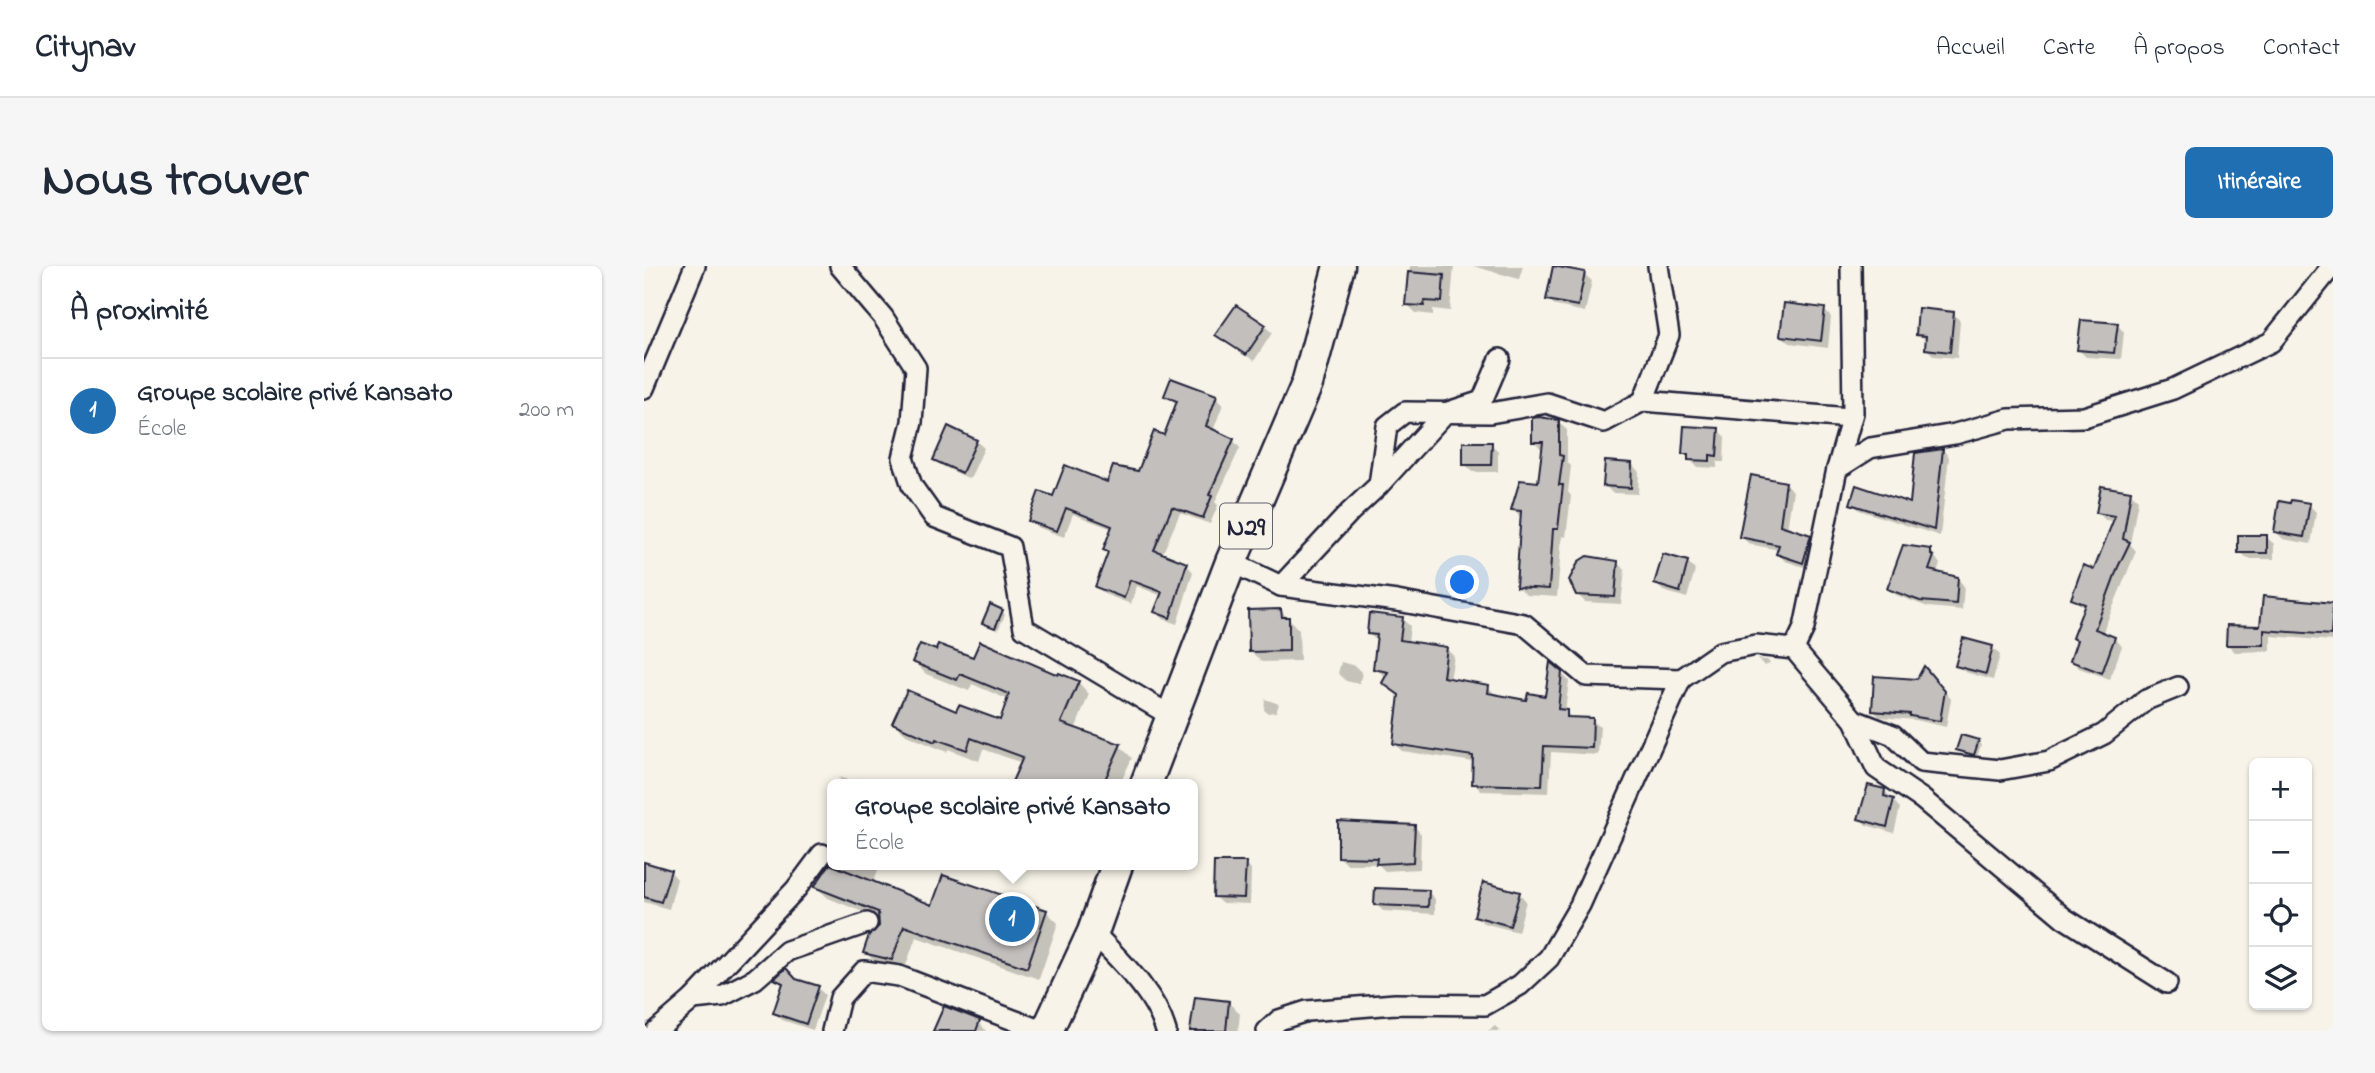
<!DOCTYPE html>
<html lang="fr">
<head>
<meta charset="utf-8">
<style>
	:root { --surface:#fff; --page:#f6f6f7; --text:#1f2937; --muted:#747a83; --line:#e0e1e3; --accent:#1f6fb2 }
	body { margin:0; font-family:"Indie Flower",sans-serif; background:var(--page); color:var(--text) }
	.controls { position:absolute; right:21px; bottom:21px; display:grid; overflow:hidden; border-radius:10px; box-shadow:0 2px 5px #0004 }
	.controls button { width:63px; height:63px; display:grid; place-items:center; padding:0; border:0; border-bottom:2px solid var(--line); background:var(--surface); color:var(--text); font:35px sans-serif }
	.you { position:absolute; left:819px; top:317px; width:24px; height:24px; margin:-18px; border:5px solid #fff; border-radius:50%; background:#1a73e8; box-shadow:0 0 0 10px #1a73e833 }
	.badge { display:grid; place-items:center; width:46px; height:46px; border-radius:50%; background:var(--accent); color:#fff; font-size:23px; font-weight:700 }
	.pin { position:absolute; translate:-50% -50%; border:4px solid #fff; box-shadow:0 2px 7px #0006 }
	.popup { position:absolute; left:183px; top:513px; width:371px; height:91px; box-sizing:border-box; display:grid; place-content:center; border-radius:10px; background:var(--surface); filter:drop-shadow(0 2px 5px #0005); font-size:23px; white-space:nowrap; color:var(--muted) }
	.popup b { font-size:26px; color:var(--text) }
	.popup::after { content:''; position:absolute; left:50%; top:100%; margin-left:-14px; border:14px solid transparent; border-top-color:var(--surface) }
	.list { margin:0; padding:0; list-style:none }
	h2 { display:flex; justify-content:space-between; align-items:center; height:91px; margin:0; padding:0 28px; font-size:30px }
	h2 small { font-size:23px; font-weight:400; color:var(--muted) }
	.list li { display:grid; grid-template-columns:46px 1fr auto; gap:21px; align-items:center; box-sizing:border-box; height:105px; padding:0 28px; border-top:2px solid var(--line) }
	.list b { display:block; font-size:26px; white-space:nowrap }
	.list p { margin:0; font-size:23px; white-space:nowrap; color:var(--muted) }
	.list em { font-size:23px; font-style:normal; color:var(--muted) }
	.icon { flex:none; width:38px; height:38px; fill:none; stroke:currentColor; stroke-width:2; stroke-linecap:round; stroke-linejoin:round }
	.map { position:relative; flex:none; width:1689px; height:765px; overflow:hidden; border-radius:10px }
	header { display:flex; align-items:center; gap:42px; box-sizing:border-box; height:98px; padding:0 35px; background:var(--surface); border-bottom:2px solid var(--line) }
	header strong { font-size:33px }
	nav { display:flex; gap:38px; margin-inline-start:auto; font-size:24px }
	.intro { display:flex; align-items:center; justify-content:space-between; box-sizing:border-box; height:168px; padding:0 42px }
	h1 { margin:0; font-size:49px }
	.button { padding:18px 32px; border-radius:10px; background:var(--accent); color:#fff; font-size:24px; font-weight:700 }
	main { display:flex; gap:42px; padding:0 42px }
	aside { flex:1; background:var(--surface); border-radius:10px; box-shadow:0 2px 5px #0004 }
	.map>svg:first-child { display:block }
	.shadow { fill:#0003 }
	.building { fill:#c2bfbd; stroke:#22223b; stroke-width:2 }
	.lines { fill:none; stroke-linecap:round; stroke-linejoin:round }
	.street-casing { stroke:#22223b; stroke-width:24 }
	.primary-casing { stroke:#22223b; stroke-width:35 }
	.street { stroke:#f7f3e8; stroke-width:19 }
	.primary { stroke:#f7f3e8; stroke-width:30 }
	.labels { text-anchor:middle; stroke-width:5; stroke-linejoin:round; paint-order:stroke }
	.shield { fill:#f7f3e8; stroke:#62616f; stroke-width:2 }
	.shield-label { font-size:26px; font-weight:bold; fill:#22223b }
</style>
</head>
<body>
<header>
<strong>Citynav</strong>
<nav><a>Accueil</a><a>Carte</a><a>À propos</a><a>Contact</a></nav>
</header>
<div class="intro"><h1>Nous trouver</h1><a class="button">Itinéraire</a></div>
<main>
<aside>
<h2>À proximité<small></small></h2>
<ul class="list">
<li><span class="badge">1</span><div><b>Groupe scolaire privé Kansato</b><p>École</p></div><em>200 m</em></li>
</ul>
</aside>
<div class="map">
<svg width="1689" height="765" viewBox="0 0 1689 765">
	<rect width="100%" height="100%" fill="#f7f3e8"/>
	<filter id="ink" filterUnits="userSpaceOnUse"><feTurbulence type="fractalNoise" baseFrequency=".0143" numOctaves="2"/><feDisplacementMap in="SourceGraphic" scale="14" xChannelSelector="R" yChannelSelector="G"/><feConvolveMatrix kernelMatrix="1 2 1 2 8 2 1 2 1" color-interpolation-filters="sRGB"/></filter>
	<g filter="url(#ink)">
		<!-- shadow -->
		<g class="shadow">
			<polygon points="766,0 810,0 806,45 789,43 789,49 772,47 763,38"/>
			<polygon points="829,0 879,0 875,13"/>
			<polygon points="940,8 948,15 941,46 912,40 904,33"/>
			<polygon points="1180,44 1187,51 1184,82 1146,77 1138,70"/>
			<polygon points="1309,47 1316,55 1313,92 1290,90 1283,83 1284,76 1274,68"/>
			<polygon points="1473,59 1480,66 1477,93 1442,91 1435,84"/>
			<polygon points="621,60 628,67 610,95 574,69"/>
			<polygon points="522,129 572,131 579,138 569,165 589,174 596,182 571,236 574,239 566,258 536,247 518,289 542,298 549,306 533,358 519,353 512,346 518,330 493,320 487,338 460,328 453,320 465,288 461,284 468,263 429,248 420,271 393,261 386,254 410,232 495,207 521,171 533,138"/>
			<polygon points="914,156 923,164 923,196 927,200 924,226 927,230 922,271 918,270 913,331 882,329 874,320 879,253 869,244 896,218 898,184 890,175"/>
			<polygon points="1074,164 1081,171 1080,196 1073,196 1073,202 1053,201 1040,187"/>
			<polygon points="332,175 340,182 326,213 298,200 291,193"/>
			<polygon points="847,178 854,185 854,206 828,206 821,198"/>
			<polygon points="1299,184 1305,191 1296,270 1215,244 1208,237 1268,239"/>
			<polygon points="988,198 995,206 994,228 968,227 961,219"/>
			<polygon points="1141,218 1149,225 1143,263 1166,270 1173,277 1166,303 1141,295 1134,288 1135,284 1105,278 1097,270"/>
			<polygon points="1486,227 1494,234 1486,278 1492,285 1458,368 1470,372 1478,380 1466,413 1435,402 1428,395 1434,376 1430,372 1441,342 1429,332 1451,305 1471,255 1461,254 1454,246"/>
			<polygon points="1665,239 1672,246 1667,278 1639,273 1631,265"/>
			<polygon points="1622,271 1630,278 1630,293 1604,293 1596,286"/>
			<polygon points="1287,285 1296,298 1293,308 1314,313 1320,320 1318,344 1284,341 1252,329 1245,323"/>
			<polygon points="1020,290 1044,297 1051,304 1043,332 1019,325 1012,318"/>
			<polygon points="973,297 981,304 977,338 941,336 933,328"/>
			<polygon points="1621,332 1689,338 1689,375 1627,370 1627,385 1591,386 1584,379 1618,362"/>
			<polygon points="358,345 361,349 354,364 340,356"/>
			<polygon points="637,345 655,364 656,395 618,396 606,385"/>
			<polygon points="758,353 766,360 764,377 802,383 810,390 806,414 844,421 852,429 884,436 902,432 917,407 925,415 921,445 929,453 948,454 956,461 954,489 907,486 905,527 837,525 830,517 830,496 758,485 750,478 756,431 740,417 743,411 731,403 733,375 725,368"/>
			<polygon points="1349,382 1356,389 1349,414 1321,406 1313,399"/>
			<polygon points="293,386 434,416 445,428 431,464 476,480 488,492 476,518 369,518 378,497 339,483 335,495 304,483 303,486 262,469 250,457 313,447 357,456 365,434 328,418 325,425 282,408 270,396"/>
			<polygon points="1113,393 1123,394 1126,397 1121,400"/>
			<polygon points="697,396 711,400 718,407 715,418 702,415 694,407"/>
			<polygon points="1287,409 1307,433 1302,461 1272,454 1236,451 1229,444"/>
			<polygon points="621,433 635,438 632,446 624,447 620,444"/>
			<polygon points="1334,476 1337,479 1333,491 1314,483"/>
			<polygon points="195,511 212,517 216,512 226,518 199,518"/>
			<polygon points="1225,521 1241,525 1256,542 1250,567 1222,559 1216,552"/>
			<polygon points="770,560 777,568 776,603 741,605 734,598 703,598 695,591"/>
			<polygon points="0,598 26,605 33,613 25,643 0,636"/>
			<polygon points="601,598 607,604 606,638 577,637 570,630"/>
			<polygon points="192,599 236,599 229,617 289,642 402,645 414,657 395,713 272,671 260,705 233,698 221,686 237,661 236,653 184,632 172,621"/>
			<polygon points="784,626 791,633 791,648 739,645 732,638"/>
			<polygon points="875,627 882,635 874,666 839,657 832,649"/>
			<polygon points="133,713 174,722 181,729 169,764 138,754 131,747 139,720"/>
			<polygon points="585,737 596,748 594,765 548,765"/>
			<polygon points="335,756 342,765 293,765"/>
			<polygon points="851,760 856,765 844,765"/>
		</g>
		<!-- building -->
		<g class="building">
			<polygon points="909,0 941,6 934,40 902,34"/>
			<polygon points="764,6 800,9 798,36 781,35 780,40 761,39"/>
			<polygon points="1140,37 1181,42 1177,75 1136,70"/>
			<polygon points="592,39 622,59 602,89 571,69"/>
			<polygon points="1274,42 1310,46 1306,86 1281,83 1282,70 1272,69"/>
			<polygon points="1437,54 1474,57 1470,87 1433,84"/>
			<polygon points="527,112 573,129 562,160 590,173 565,229 568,230 559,252 528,241 510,284 543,297 526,352 510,346 518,326 486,314 480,332 451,321 464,286 459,284 468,260 422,242 413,265 384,255 395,225 409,230 421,199 463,216 469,200 494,205 510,165 520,169 533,135 520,130"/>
			<polygon points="895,151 915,154 915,189 919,190 915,219 919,219 914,263 909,263 905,323 872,321 877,245 867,244 876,214 894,216 899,176 888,176 888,152"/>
			<polygon points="304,160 333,174 318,207 289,194"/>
			<polygon points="1040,160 1075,162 1073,190 1066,189 1066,195 1044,194 1044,188 1038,188"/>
			<polygon points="819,176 848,176 847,199 819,199"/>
			<polygon points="1299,183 1290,264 1206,238 1212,219 1266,237 1271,187"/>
			<polygon points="961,195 988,197 987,222 959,220"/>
			<polygon points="1107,209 1142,216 1136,259 1167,269 1159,297 1132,288 1135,279 1095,271"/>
			<polygon points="1457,220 1487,225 1479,273 1486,276 1474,301 1451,363 1471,371 1458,407 1426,395 1433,374 1428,372 1441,338 1427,333 1439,299 1450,303 1471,250 1452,247"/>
			<polygon points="1647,234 1666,237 1660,271 1630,266 1635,235 1646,237"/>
			<rect x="1594" y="269" width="29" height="18"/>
			<polygon points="1259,279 1287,283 1287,289 1290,290 1285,304 1314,311 1312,338 1276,335 1243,323"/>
			<polygon points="1019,288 1044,295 1036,326 1010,318"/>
			<polygon points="943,290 974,295 971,331 932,329 925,314 935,295"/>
			<polygon points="1619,330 1689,337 1687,369 1620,364 1620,379 1582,379 1583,359 1616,360"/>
			<polygon points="346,338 359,344 351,362 338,357"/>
			<polygon points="637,343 638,351 645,351 645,385 605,386 604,344"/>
			<polygon points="725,347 759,351 756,374 803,381 799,411 845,419 844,427 882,434 884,427 901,430 906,396 918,406 914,443 923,444 923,451 949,452 948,482 900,480 898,520 828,518 829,490 749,478 755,429 738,417 744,406 729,403 733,369 723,368"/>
			<polygon points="1319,372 1349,380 1342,408 1311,400"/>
			<polygon points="336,375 414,409 415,407 435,415 417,457 477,478 459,518 367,518 379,491 327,472 323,484 292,473 291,476 248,457 263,424 312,445 315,439 356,454 365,428 316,408 313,414 268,396 276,378 292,384 294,378 329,391"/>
			<polygon points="1280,400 1301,425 1296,455 1266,450 1266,448 1228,445 1230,410 1273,413"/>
			<polygon points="1317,469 1335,474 1330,489 1312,484"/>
			<polygon points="1224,519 1241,523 1240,530 1250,533 1243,561 1214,553"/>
			<polygon points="694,555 771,559 769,596 732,598 733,592 694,591"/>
			<polygon points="0,596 27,604 17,636 0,631"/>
			<polygon points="570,596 602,596 600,632 569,631"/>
			<polygon points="186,598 288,639 299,609 403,644 383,702 260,660 248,694 219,687 225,669 235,660 234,646 170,621"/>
			<polygon points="839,616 876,626 866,660 830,650"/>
			<polygon points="731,622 785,624 784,641 730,639"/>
			<polygon points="142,702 152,713 175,720 162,758 129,747 139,717 130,713"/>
			<polygon points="551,731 585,735 582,765 546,765"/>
			<polygon points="300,740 336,754 332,765 289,765"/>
		</g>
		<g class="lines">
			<!-- street casing -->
			<g class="street-casing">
				<g id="street">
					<polyline points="196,0 239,51 272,102 268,156 259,192 268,220 290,251 366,281 380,362 527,450"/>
					<polyline points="0,122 51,0"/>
					<polyline points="999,135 1025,69 1014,0"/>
					<polyline points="1193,203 1209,147 1207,0"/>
					<polyline points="735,219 801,147 838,135 856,93"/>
					<polyline points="587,296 637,320 753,335 880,358 942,410 1037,413 1076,386 1112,379 1150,383 1210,454 1232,502 1278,533 1420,652 1523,717"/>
					<polyline points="637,320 706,246 735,219 743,160 761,146 846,147 903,137 960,156 999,135 1206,152"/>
					<polyline points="1150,383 1160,362 1193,203 1226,182 1311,168 1365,153 1440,151 1529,123 1627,76 1688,0"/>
					<polyline points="1210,454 1249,469 1277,496 1356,504 1405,495 1460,468 1502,434 1534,421"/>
					<path d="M 449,666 C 476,695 511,726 522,765"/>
					<polyline points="49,733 78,730 111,713 143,685 223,657"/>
					<polyline points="12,765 49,733 152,623 178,588"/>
					<polyline points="188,765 196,732 220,705 255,710 398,765"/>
					<polyline points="623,765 635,754 663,745 751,738 841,739 876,719 905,692 936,639 1037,413"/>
				</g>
			</g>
			<!-- primary casing -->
			<g class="primary-casing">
				<g id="primary">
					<polyline points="502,518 587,296 663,118 695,0"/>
					<polyline points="403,765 449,666 473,599"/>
				</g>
			</g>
			<!-- street -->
			<use href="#street" class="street"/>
			<!-- primary -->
			<use href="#primary" class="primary"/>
		</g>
	</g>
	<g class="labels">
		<!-- shield labels -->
		<rect class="shield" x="576" y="237.5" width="52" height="45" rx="5"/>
		<g class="shield-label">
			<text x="602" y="269">N29</text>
		</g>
	</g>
</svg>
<div class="controls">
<button>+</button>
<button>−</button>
<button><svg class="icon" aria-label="locate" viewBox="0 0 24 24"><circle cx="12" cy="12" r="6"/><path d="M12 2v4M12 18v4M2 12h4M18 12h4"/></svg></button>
<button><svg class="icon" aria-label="layers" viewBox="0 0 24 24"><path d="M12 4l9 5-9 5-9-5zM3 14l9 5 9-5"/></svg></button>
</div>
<div class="you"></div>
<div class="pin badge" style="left:368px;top:653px">1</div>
<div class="popup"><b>Groupe scolaire privé Kansato</b>École</div>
</div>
</main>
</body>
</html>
